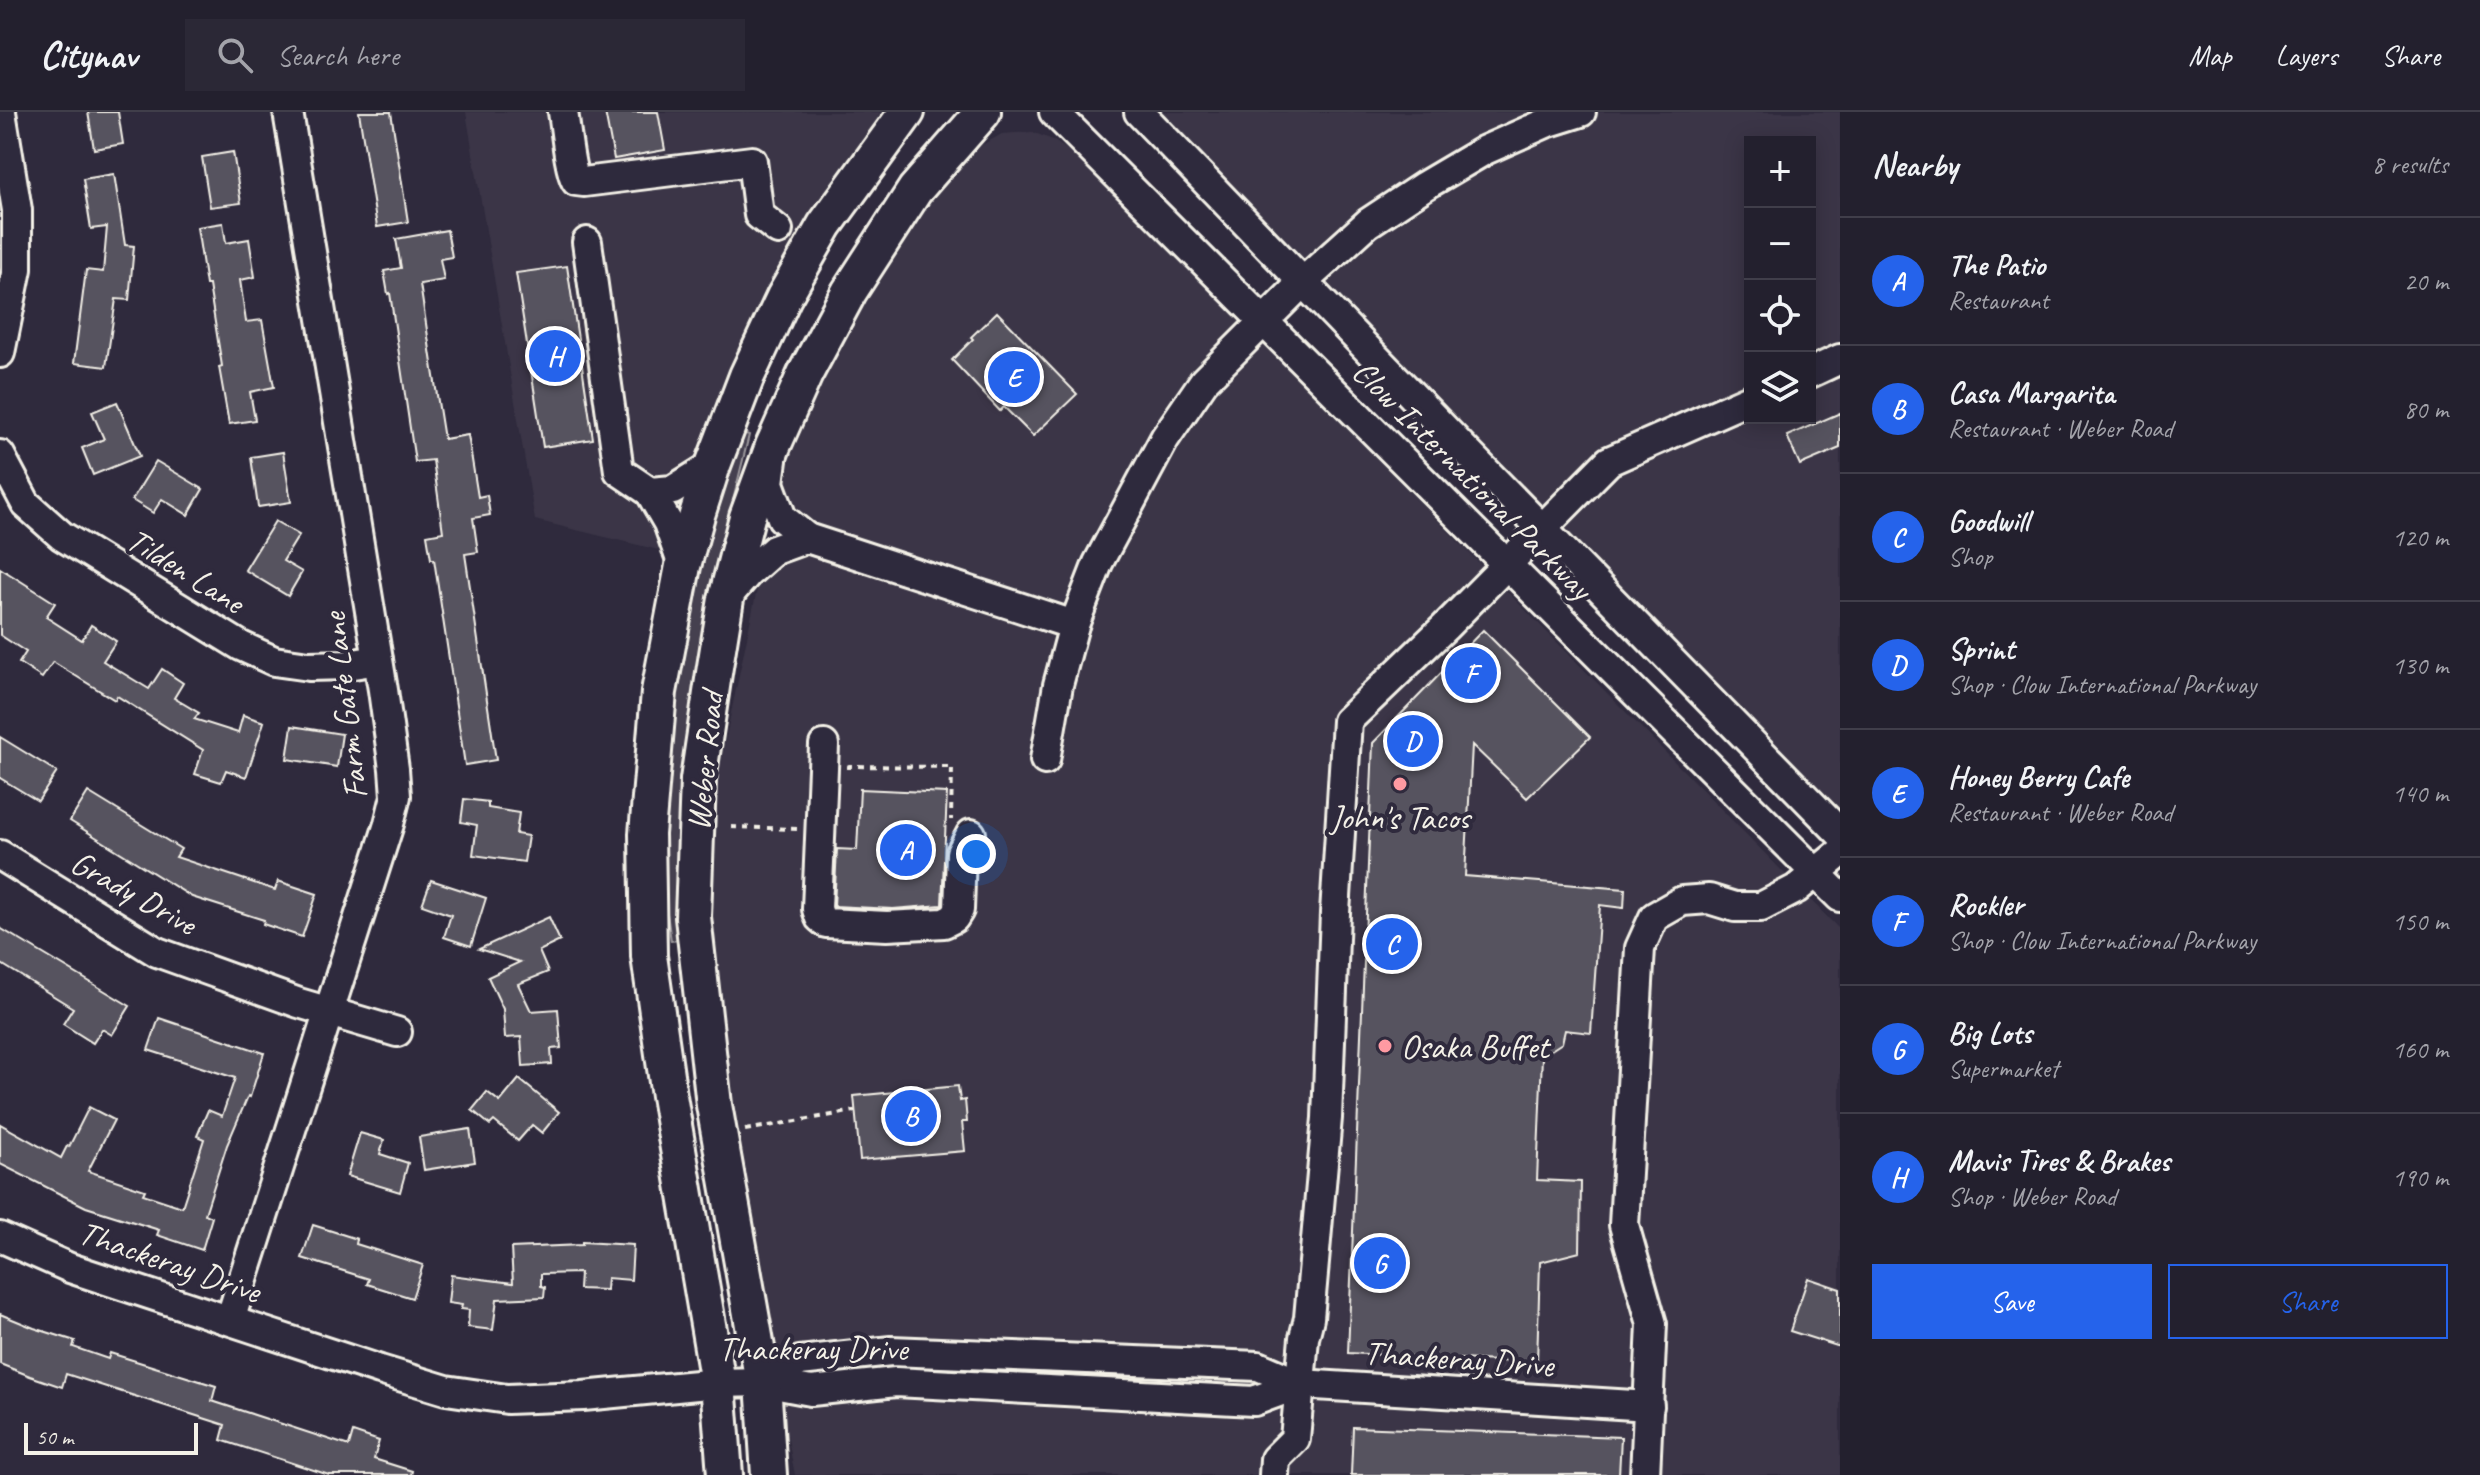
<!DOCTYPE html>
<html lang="en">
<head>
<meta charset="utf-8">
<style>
	:root { --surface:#23202e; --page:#2b2836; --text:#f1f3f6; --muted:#a3a3aa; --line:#403e4a; --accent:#2563eb }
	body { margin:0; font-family:Caveat,sans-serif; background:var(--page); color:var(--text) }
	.controls { position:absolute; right:24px; top:24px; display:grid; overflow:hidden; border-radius:0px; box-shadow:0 4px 20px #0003 }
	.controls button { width:72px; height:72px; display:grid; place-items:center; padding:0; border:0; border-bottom:2px solid var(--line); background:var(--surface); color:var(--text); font:40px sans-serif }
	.scale { position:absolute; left:24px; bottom:20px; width:174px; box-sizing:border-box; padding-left:8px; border:4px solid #f4f1e8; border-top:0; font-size:22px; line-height:28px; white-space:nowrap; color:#f4f1e8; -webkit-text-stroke:6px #2f2a3d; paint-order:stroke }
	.you { position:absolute; left:976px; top:742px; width:28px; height:28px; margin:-20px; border:6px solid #fff; border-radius:50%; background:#1a73e8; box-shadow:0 0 0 12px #1a73e833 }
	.badge { display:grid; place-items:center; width:52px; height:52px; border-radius:50%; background:var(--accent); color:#fff; font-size:26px; font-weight:700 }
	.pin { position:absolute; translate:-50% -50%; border:4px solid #fff; box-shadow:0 2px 8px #0006 }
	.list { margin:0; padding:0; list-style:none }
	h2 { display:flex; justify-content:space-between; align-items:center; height:104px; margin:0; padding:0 32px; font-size:34px }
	h2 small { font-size:26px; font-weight:400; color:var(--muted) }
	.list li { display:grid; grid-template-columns:52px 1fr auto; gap:24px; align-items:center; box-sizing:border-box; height:128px; padding:0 32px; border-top:2px solid var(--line) }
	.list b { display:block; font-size:30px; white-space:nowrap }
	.list p { margin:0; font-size:26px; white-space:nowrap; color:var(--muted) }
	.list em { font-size:26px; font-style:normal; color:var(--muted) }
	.actions { display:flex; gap:16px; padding:24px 32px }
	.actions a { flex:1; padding:18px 0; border:2px solid var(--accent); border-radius:0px; text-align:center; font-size:28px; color:var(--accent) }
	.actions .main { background:var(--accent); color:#fff }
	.icon { flex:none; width:44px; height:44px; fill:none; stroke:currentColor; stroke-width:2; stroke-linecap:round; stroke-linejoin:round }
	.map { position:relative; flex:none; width:1840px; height:1363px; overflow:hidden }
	header { display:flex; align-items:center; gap:48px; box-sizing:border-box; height:112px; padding:0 40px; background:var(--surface); border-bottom:2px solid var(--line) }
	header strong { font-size:38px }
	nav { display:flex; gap:44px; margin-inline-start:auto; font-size:28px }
	.search { width:560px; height:72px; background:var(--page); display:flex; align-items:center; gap:20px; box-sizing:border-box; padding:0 28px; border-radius:0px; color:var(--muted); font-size:30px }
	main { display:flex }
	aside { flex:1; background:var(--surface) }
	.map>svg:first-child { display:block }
	.built { fill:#3b3647; fill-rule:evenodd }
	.green { fill:#454050; stroke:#9c989c; stroke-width:2 }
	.building { fill:#56525f; stroke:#f4f1e8; stroke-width:2 }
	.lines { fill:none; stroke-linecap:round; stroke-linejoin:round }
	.minor-casing { stroke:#f4f1e8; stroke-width:34 }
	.major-casing { stroke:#f4f1e8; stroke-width:40 }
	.path { stroke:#f4f1e8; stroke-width:4; stroke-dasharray:6 6; stroke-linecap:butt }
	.minor { stroke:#2f2a3d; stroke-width:28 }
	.major { stroke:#2f2a3d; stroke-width:34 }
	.poi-dot { fill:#ff9aa2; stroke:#2f2a3d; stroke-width:3 }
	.labels { text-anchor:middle; stroke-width:8; stroke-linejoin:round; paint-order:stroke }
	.street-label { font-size:34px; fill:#f4f1e8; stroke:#2f2a3d }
	.poi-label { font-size:34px; fill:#f4f1e8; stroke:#2f2a3d }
</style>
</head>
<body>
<header>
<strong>Citynav</strong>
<div class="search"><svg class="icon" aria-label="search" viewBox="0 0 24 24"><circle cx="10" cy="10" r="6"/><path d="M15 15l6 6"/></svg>Search here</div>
<nav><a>Map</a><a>Layers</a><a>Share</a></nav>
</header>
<main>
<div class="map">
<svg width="1840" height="1363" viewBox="0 0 1840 1363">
	<rect width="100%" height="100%" fill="#2f2a3d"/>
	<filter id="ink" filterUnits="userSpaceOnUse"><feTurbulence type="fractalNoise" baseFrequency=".0125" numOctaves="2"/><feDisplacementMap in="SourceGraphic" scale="16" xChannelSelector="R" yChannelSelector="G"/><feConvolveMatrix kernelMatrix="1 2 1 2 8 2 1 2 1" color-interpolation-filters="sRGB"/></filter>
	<g filter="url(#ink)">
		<!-- built -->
		<g class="built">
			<polygon points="466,0 880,0 871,21 822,92 750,217 699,333 663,439 535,408"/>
			<path d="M 1159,0 L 1840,0 L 1840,698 ZM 1750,30 L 1810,30 L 1810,306 L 1750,306 Z"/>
			<polygon points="1032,20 1053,28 1086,51 1840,818 1840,1363 795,1363 759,1177 717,932 709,830 708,753 718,663 781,364 822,265 886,151 947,66 982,33 1002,22"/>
		</g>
		<!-- green -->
		<polygon class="green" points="741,320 749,323 729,405 720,460 679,828 671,829 661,760 668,628 698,453"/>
		<!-- building -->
		<g class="building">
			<polygon points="88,0 118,0 123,32 94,37"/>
			<polygon points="359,0 391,0 408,110 377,115"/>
			<polygon points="605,0 658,0 665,38 614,47"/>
			<polygon points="233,40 241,91 210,95 202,45"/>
			<polygon points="114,62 125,133 134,134 129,188 116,187 106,255 74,251 86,158 103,160 107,115 91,117 83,67"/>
			<polygon points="223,111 226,131 249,127 255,165 240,168 246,210 262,208 274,275 250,280 255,308 229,312 219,255 222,254 209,173 206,173 197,115"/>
			<polygon points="447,118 452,145 440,147 444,168 420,172 433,258 444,327 468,323 478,385 487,383 490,403 473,406 478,440 465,442 496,648 465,653 434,447 431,447 427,423 443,420 433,348 415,350 390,181 388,182 384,159 401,156 396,127"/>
			<polygon points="567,154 593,327 543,335 516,161"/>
			<polygon points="997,200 1077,282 1033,324 1004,295 1000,299 952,248 973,227 971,225"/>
			<polygon points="117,290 140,344 93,363 82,336 104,327 92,300"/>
			<polygon points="1840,301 1840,336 1800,353 1787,324"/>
			<polygon points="283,340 291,390 258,395 251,345"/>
			<polygon points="156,349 203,377 188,403 162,387 153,401 132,388"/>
			<polygon points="275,409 299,423 283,449 302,460 288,484 245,458"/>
			<polygon points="0,456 55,491 46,505 82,528 91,513 116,529 103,549 149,577 162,557 183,571 174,586 199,601 194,607 238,621 243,603 264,610 246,665 226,658 221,670 195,662 203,638 117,584 115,588 53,550 42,566 19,551 26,540 0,523"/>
			<polygon points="1483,518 1590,625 1527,686 1472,633 1465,764 1625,777 1624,796 1600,793 1591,921 1565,918 1562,931 1542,944 1537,1068 1581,1070 1580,1140 1540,1150 1537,1251 1348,1241 1373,631"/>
			<polygon points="292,614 342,622 337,655 287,647"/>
			<polygon points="0,625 57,660 38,689 0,666"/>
			<polygon points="860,677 947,681 942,793 893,797 834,794 837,737 857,738"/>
			<polygon points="88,680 181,737 176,745 275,778 278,769 317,782 302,825 263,812 264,808 192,785 70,709"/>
			<polygon points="464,687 488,690 488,696 519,701 516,722 528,724 524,750 473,743 477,713 461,710"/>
			<polygon points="431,768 486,786 471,834 444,825 451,803 422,793"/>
			<polygon points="549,805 560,829 539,839 548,860 518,872 531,899 558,897 561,936 551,937 552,952 523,954 521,925 505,926 503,897 488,865 520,850 479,837"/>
			<polygon points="0,816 130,894 112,923 102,917 93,931 63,912 73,896 0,851"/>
			<polygon points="159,906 264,941 250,985 248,984 227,1033 205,1102 212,1105 202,1138 157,1123 159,1118 86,1095 0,1052 0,1012 61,1046 67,1034 69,1035 89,995 114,1008 88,1059 145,1078 143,1082 182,1095 204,1027 197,1024 208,998 222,1004 235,966 148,938"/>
			<polygon points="519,967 559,1000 542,1021 532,1013 518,1029 494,1009 490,1013 472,998 487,980 500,990"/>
			<polygon points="958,974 960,989 965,988 967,1010 962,1010 965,1039 860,1048 854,984"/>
			<polygon points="470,1017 475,1050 424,1058 419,1025"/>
			<polygon points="360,1021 384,1028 380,1042 408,1051 400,1080 347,1064"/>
			<polygon points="313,1113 357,1127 356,1132 423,1153 412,1186 367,1172 369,1167 302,1146"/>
			<polygon points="582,1130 633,1133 631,1168 607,1166 606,1178 579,1177 580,1161 541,1162 541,1174 545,1175 544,1185 497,1187 493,1218 468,1215 469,1198 461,1197 462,1193 448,1191 451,1163 513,1171 511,1136 582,1133"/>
			<polygon points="1808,1166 1840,1177 1840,1235 1790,1219"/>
			<polygon points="0,1202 34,1216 75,1229 73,1235 108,1247 110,1241 216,1274 212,1289 349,1334 353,1320 379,1329 374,1347 412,1359 411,1363 329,1363 221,1328 225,1313 66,1262 62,1275 30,1264 0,1252"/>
			<polygon points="1353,1315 1621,1325 1619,1363 1351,1363"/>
		</g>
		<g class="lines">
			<!-- minor casing -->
			<g class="minor-casing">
				<g id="minor">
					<path d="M 563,0 C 566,17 569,57 576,69 L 584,70 L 752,49 L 759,103 L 778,118"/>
					<polyline points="1054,0 1840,785"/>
					<polyline points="1139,0 1461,334 1840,721"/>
					<polyline points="587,130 619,359 650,380"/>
					<polyline points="0,241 17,157 17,98 1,0"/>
					<polyline points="1810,261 1840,247"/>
					<polyline points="0,343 26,392 62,424 241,534 274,549 309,554 347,553 378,548"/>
					<polyline points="807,426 1074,513"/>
					<polyline points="683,454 668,411 650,380 673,378 713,353"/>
					<polyline points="726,486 748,461 774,438 807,426 782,406 769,371 772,348"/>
					<polyline points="824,633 817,797 820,806 826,811 887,814 944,811 954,806 959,798 961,741 971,722"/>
					<polyline points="1045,648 1058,573 1074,513 1098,451 1165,326 1204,269 1303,170 1368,111 1424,74 1485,38 1546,11 1581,0"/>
					<polyline points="0,743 157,840 299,891 397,920"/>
					<polyline points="0,1125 70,1156 380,1258 446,1278 507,1287 583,1284 718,1271 763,1270 811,1279 896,1270 1254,1289 1300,1272 1649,1294"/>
					<polyline points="230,1208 389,712 396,684 394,657 383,578 288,0"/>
					<polyline points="763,1270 800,1249 891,1239 1258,1254 1300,1272"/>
					<polyline points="1274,1363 1275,1347 1295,1327 1304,1226 1309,1206 1327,1006 1335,801 1347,609 1445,515 1609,349 1750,287"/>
					<polyline points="1645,1363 1652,1212 1624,1113 1640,836 1654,805 1682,789 1709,787 1735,795 1761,795 1796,777 1840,741"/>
				</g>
			</g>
			<!-- major casing -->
			<g class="major-casing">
				<g id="major">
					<polyline points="725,1363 718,1271 669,984 649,844 647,722 659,580 683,454 697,403 713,353 747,264 784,185 825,113 907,0"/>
					<polyline points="769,1363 763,1270 714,993 693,805 698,668 714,561 726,487 747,405 773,334 805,262 849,180 915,78 983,0"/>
				</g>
			</g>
			<!-- path -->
			<g class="path">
				<polyline points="849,657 849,654 952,655 951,708"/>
				<polyline points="731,715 797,717"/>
				<polyline points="745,1018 855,999"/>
			</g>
			<!-- minor -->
			<use href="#minor" class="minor"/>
			<!-- major -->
			<use href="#major" class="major"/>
		</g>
	</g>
	<!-- markers -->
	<g class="poi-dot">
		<circle cx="1400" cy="672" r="8"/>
		<circle cx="1385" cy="934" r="8"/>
	</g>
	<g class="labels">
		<!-- street labels -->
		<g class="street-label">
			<text transform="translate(1473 367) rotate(45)" y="12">Clow International Parkway</text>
			<text transform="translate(186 458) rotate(32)" y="12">Tilden Lane</text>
			<text transform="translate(344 594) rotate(-97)" y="12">Farm Gate Lane</text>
			<text transform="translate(704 649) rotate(-84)" y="12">Weber Road</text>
			<text transform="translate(134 780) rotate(29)" y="12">Grady Drive</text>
			<text transform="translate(170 1149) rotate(19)" y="12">Thackeray Drive</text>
			<text x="813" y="1248">Thackeray Drive</text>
			<text transform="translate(1459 1246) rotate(4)" y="12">Thackeray Drive</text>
		</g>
		<!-- poi labels -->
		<g class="poi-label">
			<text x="1400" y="717">John's Tacos</text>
			<text x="1401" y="946" text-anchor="start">Osaka Buffet</text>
		</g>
	</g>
</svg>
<div class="controls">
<button>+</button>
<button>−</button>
<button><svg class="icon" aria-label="locate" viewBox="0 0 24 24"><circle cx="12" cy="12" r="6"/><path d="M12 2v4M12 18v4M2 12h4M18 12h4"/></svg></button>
<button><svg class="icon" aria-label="layers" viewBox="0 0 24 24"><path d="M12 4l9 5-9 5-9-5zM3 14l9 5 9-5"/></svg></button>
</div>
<div class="scale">50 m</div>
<div class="you"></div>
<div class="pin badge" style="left:906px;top:738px">A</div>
<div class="pin badge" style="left:911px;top:1004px">B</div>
<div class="pin badge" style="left:1392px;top:832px">C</div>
<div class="pin badge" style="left:1413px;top:629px">D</div>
<div class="pin badge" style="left:1014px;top:265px">E</div>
<div class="pin badge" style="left:1471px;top:561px">F</div>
<div class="pin badge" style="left:1380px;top:1151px">G</div>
<div class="pin badge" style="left:555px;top:244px">H</div>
</div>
<aside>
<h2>Nearby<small>8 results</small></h2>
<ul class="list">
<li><span class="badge">A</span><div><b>The Patio</b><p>Restaurant</p></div><em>20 m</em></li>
<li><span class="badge">B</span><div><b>Casa Margarita</b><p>Restaurant · Weber Road</p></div><em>80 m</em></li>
<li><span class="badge">C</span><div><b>Goodwill</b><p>Shop</p></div><em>120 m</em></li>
<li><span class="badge">D</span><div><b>Sprint</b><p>Shop · Clow International Parkway</p></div><em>130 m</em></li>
<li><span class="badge">E</span><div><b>Honey Berry Cafe</b><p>Restaurant · Weber Road</p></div><em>140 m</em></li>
<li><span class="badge">F</span><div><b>Rockler</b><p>Shop · Clow International Parkway</p></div><em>150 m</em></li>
<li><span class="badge">G</span><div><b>Big Lots</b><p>Supermarket</p></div><em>160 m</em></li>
<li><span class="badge">H</span><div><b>Mavis Tires &amp; Brakes</b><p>Shop · Weber Road</p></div><em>190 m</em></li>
</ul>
<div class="actions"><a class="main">Save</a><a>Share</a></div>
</aside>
</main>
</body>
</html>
